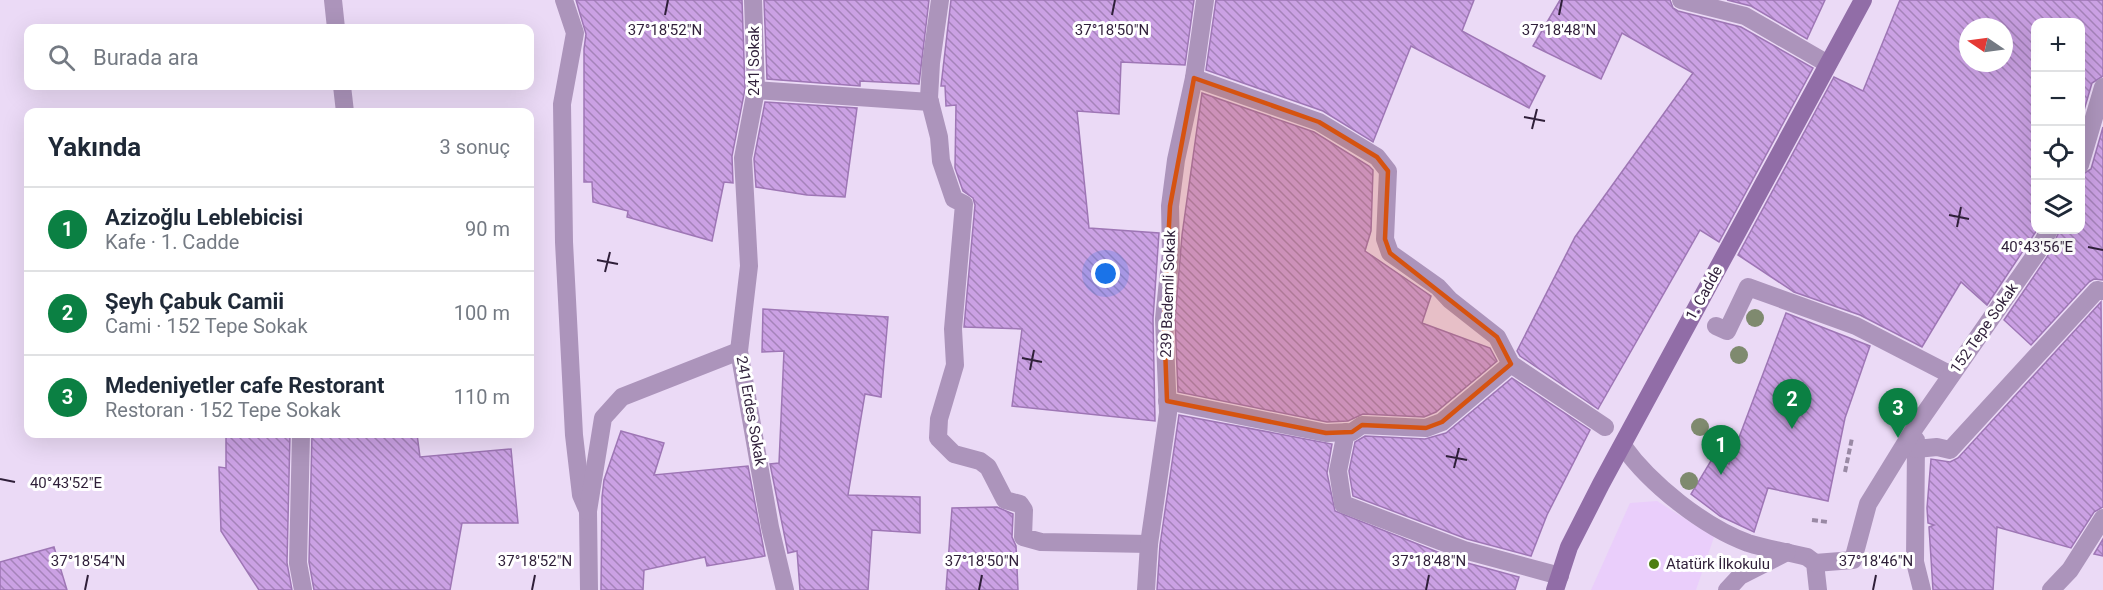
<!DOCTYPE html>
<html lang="tr">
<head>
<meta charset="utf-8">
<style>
	:root { --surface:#fff; --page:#f6f6f7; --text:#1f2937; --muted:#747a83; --line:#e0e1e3; --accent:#0b8043 }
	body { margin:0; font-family:Roboto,sans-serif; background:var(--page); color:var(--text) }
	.controls { position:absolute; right:18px; top:18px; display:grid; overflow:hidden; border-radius:12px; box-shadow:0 6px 24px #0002 }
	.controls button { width:54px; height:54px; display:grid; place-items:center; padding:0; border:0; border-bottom:2px solid var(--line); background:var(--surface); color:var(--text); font:30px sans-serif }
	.compass { position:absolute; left:1959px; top:18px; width:54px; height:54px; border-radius:50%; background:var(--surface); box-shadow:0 6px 24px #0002; rotate:283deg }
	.you { position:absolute; left:1106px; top:274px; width:21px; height:21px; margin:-15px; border:4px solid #fff; border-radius:50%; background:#1a73e8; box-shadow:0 0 0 9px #1a73e833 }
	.badge { display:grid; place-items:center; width:39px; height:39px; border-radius:50%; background:var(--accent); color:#fff; font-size:20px; font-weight:700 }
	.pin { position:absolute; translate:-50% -50px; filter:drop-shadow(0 2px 3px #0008) }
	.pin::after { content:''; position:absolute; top:32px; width:21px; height:18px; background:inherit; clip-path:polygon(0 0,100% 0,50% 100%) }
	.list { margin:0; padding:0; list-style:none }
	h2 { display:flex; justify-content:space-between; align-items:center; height:78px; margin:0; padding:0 24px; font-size:26px }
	h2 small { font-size:20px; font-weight:400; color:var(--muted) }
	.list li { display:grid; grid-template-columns:39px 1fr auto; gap:18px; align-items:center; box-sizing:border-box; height:84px; padding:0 24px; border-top:2px solid var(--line) }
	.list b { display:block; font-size:22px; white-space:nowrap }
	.list p { margin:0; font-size:20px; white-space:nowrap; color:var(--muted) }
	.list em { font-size:20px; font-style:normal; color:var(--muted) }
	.icon { flex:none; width:33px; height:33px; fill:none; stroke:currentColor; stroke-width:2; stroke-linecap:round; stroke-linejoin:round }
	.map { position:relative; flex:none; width:2103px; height:590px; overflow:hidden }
	.search { position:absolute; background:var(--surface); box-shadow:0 6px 24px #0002; left:24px; top:24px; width:510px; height:66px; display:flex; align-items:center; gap:15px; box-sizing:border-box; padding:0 21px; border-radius:12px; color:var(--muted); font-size:22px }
	.panel { position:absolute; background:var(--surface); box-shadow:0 6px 24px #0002; left:24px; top:108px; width:510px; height:330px; border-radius:12px }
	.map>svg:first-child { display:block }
	.built { fill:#eacefb }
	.building { fill:url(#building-back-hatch); stroke:#9e76b5; stroke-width:1.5; fill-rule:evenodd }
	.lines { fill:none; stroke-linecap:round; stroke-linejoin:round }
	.path { stroke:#9989a4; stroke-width:4; stroke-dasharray:6 3; stroke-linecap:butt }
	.street { stroke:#ac94bb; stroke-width:18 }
	.secondary { stroke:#916da7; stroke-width:18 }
	.tree { fill:#7f8a6f }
	.marked { fill:#d65310; fill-opacity:0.2; stroke:#d65310; stroke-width:4.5; stroke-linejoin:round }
	.ticks { fill:none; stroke:#2f1f39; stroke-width:2 }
	.poi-dot { fill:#4d7f11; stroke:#fff; stroke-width:2 }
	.labels { text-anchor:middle; stroke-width:6; stroke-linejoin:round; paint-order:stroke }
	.street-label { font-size:15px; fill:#2f1f39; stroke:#fff }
	.poi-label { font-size:15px; fill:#2f1f39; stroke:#fff; text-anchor:start }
	.ticks-label { font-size:15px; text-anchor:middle; fill:#2f1f39; stroke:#fff; stroke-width:6; stroke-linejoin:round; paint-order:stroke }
</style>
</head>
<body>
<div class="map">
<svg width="2103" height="590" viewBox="0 0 2103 590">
	<defs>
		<pattern id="building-back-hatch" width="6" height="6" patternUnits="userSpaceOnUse" patternTransform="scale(1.5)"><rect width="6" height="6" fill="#cba1e4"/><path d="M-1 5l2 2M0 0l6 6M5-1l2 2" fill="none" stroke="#a583ba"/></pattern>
	</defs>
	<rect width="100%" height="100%" fill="#ebdaf6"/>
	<!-- built -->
	<polygon class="built" points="1657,501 1714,537 1696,590 1591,590 1630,503"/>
	<!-- building -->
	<g class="building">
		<polygon points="576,0 742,0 745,89 732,156 733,183 724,182 712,241 627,217 628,211 593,202 592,182 584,182 584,49 586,34"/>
		<polygon points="764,0 929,0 919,84 860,81 860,86 767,79"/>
		<polygon points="951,0 1194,0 1185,65 1121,62 1119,114 1077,111 1089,228 1159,233 1153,319 1155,421 1012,406 1022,329 964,327 975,205 973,198 963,191 955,168 956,105 946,106 945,86 941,86"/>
		<polygon points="1216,0 1474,0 1462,31 1545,76 1529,108 1411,46 1373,142 1323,111 1206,70"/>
		<polygon points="1560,0 1670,0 1673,8 1678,11 1741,27 1813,68 1719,242 1700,230 1598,409 1520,356 1517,351 1575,237 1693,73 1622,33 1601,79 1533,46"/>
		<polygon points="1727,0 1825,0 1807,39 1751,6"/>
		<path d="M 1900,0 L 2103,0 L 2103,76 L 2092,83 L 2080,124 L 2080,22 L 2036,22 L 2037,230 L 1987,305 L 1961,282 L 1922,347 L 1860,315 L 1794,292 L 1738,255 L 1834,77 L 1863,91 ZM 1968,27 L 2004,27 L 2004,63 L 1968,63 Z"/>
		<polygon points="1202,93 1314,132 1369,166 1373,170 1371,231 1365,251 1431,296 1422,323 1490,348 1497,361 1436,412 1424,417 1363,414 1348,421 1327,422 1178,392 1175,319 1182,235"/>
		<polygon points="765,102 857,108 845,197 807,195 756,187 754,159"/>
		<polygon points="2103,127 2103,280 2094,279 2089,282 2031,345 2004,320 2047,257 2060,230 2080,230 2080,176 2091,169"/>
		<polygon points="2101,302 2103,507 2094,512 2071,548 1997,527 1993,590 1933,590 1929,527 1934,525 1928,523 1927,508 1931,459 1950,462 1958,458"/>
		<polygon points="763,309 888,317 881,397 865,394 848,495 920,497 920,533 872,530 868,590 800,590 797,551 788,553 770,464 779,463 784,351 762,352"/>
		<polygon points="1786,313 1870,346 1845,418 1828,501 1768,488 1754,532 1720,516 1691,494 1715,454 1729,464"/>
		<polygon points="1512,378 1590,430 1547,515 1531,556 1467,539 1353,496 1349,471 1355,442 1365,436 1425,439 1446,433"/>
		<polygon points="1179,415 1332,444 1327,473 1335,511 1460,561 1519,577 1515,590 1157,590 1160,545"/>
		<polygon points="621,431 664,443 654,475 748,466 765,556 707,566 705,557 644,570 643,590 601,590 602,497 604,480"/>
		<polygon points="226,434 290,434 287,563 292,590 259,590 221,531 219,467 226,468"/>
		<polygon points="312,434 417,434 420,457 511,449 518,523 462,523 450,590 314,590 309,562"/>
		<polygon points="997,507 1013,514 1012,537 1016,546 1018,590 946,590 952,508"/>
		<polygon points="2103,539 2103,556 2094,554"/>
		<polygon points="54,547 67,590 0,590 0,562"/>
	</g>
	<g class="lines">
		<!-- path -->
		<g class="path">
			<polyline points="1845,472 1852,438"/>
			<polyline points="1812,520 1828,522"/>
		</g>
		<!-- street -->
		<g class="street">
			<polyline points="333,0 336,28"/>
			<polyline points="564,0 575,33 562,104 564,242 574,435 581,495 588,511 589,590"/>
			<polyline points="753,0 756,90 743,158 749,266 739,351 770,527 785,590"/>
			<polyline points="940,0 931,63 929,98 939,137 941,161 954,199 964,204 953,329 955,365 939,419 938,438 954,454 980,461 988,467 1005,500 1020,504 1024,510 1023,537 1041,542 1149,544"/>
			<polyline points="1681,0 1745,16 1828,64"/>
			<polyline points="1194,78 1319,122 1377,157 1388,171 1385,239 1390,253 1438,287 1450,300 1497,337 1511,364 1605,427"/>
			<polyline points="342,86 345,112"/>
			<polyline points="756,90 930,102"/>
			<polyline points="2080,165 2103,87"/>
			<polyline points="1716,326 1727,331 1748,287 1856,326 1951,375"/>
			<polyline points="1167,401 1326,433 1352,432 1362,425 1426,428 1442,422 1511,364"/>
			<polyline points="1346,432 1338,471 1343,504 1464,550 1560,576"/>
			<polyline points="301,434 298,563 303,590"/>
			<polyline points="1916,440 1915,562 1922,590"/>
			<path d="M 1623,446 C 1650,484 1704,527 1748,543 C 1767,549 1788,552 1807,557 L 1815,563 L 1818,590"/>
			<polyline points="1916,449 1937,447 1950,450 2097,290 2103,291"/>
			<polyline points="588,511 603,418 622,397 739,351"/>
			<polyline points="1815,563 1853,560 1868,504 1916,426 2038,251 2049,230"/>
			<polyline points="1146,590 1149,544 1168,413 1164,319 1171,252 1170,206 1176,160 1194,78 1205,0"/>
			<polyline points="1727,590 1740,576 1787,552"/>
			<polyline points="2051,590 2070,570 2103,518"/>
		</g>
		<!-- secondary -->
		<polyline class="secondary" points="1555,590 1569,547 1601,484 1863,0"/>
	</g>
	<!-- trees -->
	<g class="tree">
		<circle cx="1755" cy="318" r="9"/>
		<circle cx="1739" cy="355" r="9"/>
		<circle cx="1700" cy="427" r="9"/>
		<circle cx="1725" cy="446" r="9"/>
		<circle cx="1689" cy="481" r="9"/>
	</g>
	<!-- marked area -->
	<path class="marked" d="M 1194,78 L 1319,122 L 1377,157 L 1388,171 L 1385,239 L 1390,253 L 1497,337 L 1511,364 L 1442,422 L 1426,428 L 1362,425 L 1352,432 L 1326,433 L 1167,401 L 1164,319 L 1170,206 Z"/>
	<!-- ticks -->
	<path class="ticks" d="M 665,15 L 668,0M 1112,15 L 1115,0M 1559,15 L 1562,0M 1524,117 L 1545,121M 1532,129 L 1537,109M 1949,215 L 1969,219M 1957,227 L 1961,207M 2088,247 L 2103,250M 597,260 L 618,264M 605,272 L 610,252M 1022,358 L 1042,362M 1030,370 L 1034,350M 1446,456 L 1467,460M 1454,468 L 1459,448M 0,479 L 15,482M 85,590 L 88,575M 532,590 L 535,575M 979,590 L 982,575M 1426,590 L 1429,575M 1873,590 L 1876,575"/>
	<!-- markers -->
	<circle class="poi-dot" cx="1654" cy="564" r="6"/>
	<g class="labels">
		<!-- street labels -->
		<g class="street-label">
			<text transform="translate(754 61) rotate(-90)" y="5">241 Sokak</text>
			<text transform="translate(1704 293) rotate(-61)" y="5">1. Cadde</text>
			<text transform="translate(1168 294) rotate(-88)" y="5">239 Bademli Sokak</text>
			<text transform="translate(1984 328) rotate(-55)" y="5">152 Tepe Sokak</text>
			<text transform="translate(751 411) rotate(80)" y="5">241 Erdes Sokak</text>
		</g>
		<!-- poi labels -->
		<g class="poi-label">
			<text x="1666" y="569">Atatürk İlkokulu</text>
		</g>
	</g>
	<g class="ticks-label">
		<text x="665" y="35">37°18'52"N</text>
		<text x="1112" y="35">37°18'50"N</text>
		<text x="1559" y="35">37°18'48"N</text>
		<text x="2037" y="252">40°43'56"E</text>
		<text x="66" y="488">40°43'52"E</text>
		<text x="88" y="566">37°18'54"N</text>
		<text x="535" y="566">37°18'52"N</text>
		<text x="982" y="566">37°18'50"N</text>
		<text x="1429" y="566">37°18'48"N</text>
		<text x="1876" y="566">37°18'46"N</text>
	</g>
</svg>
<div class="controls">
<button>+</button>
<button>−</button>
<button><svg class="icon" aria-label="locate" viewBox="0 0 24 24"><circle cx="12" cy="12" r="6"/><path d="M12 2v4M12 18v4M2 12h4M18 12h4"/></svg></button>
<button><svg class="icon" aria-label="layers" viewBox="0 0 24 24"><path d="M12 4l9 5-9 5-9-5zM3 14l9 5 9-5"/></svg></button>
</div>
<svg class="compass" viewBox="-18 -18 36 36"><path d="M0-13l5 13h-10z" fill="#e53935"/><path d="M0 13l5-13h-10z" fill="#747a83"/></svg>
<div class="you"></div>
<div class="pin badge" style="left:1721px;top:475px">1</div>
<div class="pin badge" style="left:1792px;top:429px">2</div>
<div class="pin badge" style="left:1898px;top:438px">3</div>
<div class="search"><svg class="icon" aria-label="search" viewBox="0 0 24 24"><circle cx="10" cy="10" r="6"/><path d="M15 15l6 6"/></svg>Burada ara</div>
<section class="panel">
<h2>Yakında<small>3 sonuç</small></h2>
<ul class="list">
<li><span class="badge">1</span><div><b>Azizoğlu Leblebicisi</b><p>Kafe · 1. Cadde</p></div><em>90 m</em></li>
<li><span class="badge">2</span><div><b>Şeyh Çabuk Camii</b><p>Cami · 152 Tepe Sokak</p></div><em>100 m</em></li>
<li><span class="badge">3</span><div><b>Medeniyetler cafe Restorant</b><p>Restoran · 152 Tepe Sokak</p></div><em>110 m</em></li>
</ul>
</section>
</div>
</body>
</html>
